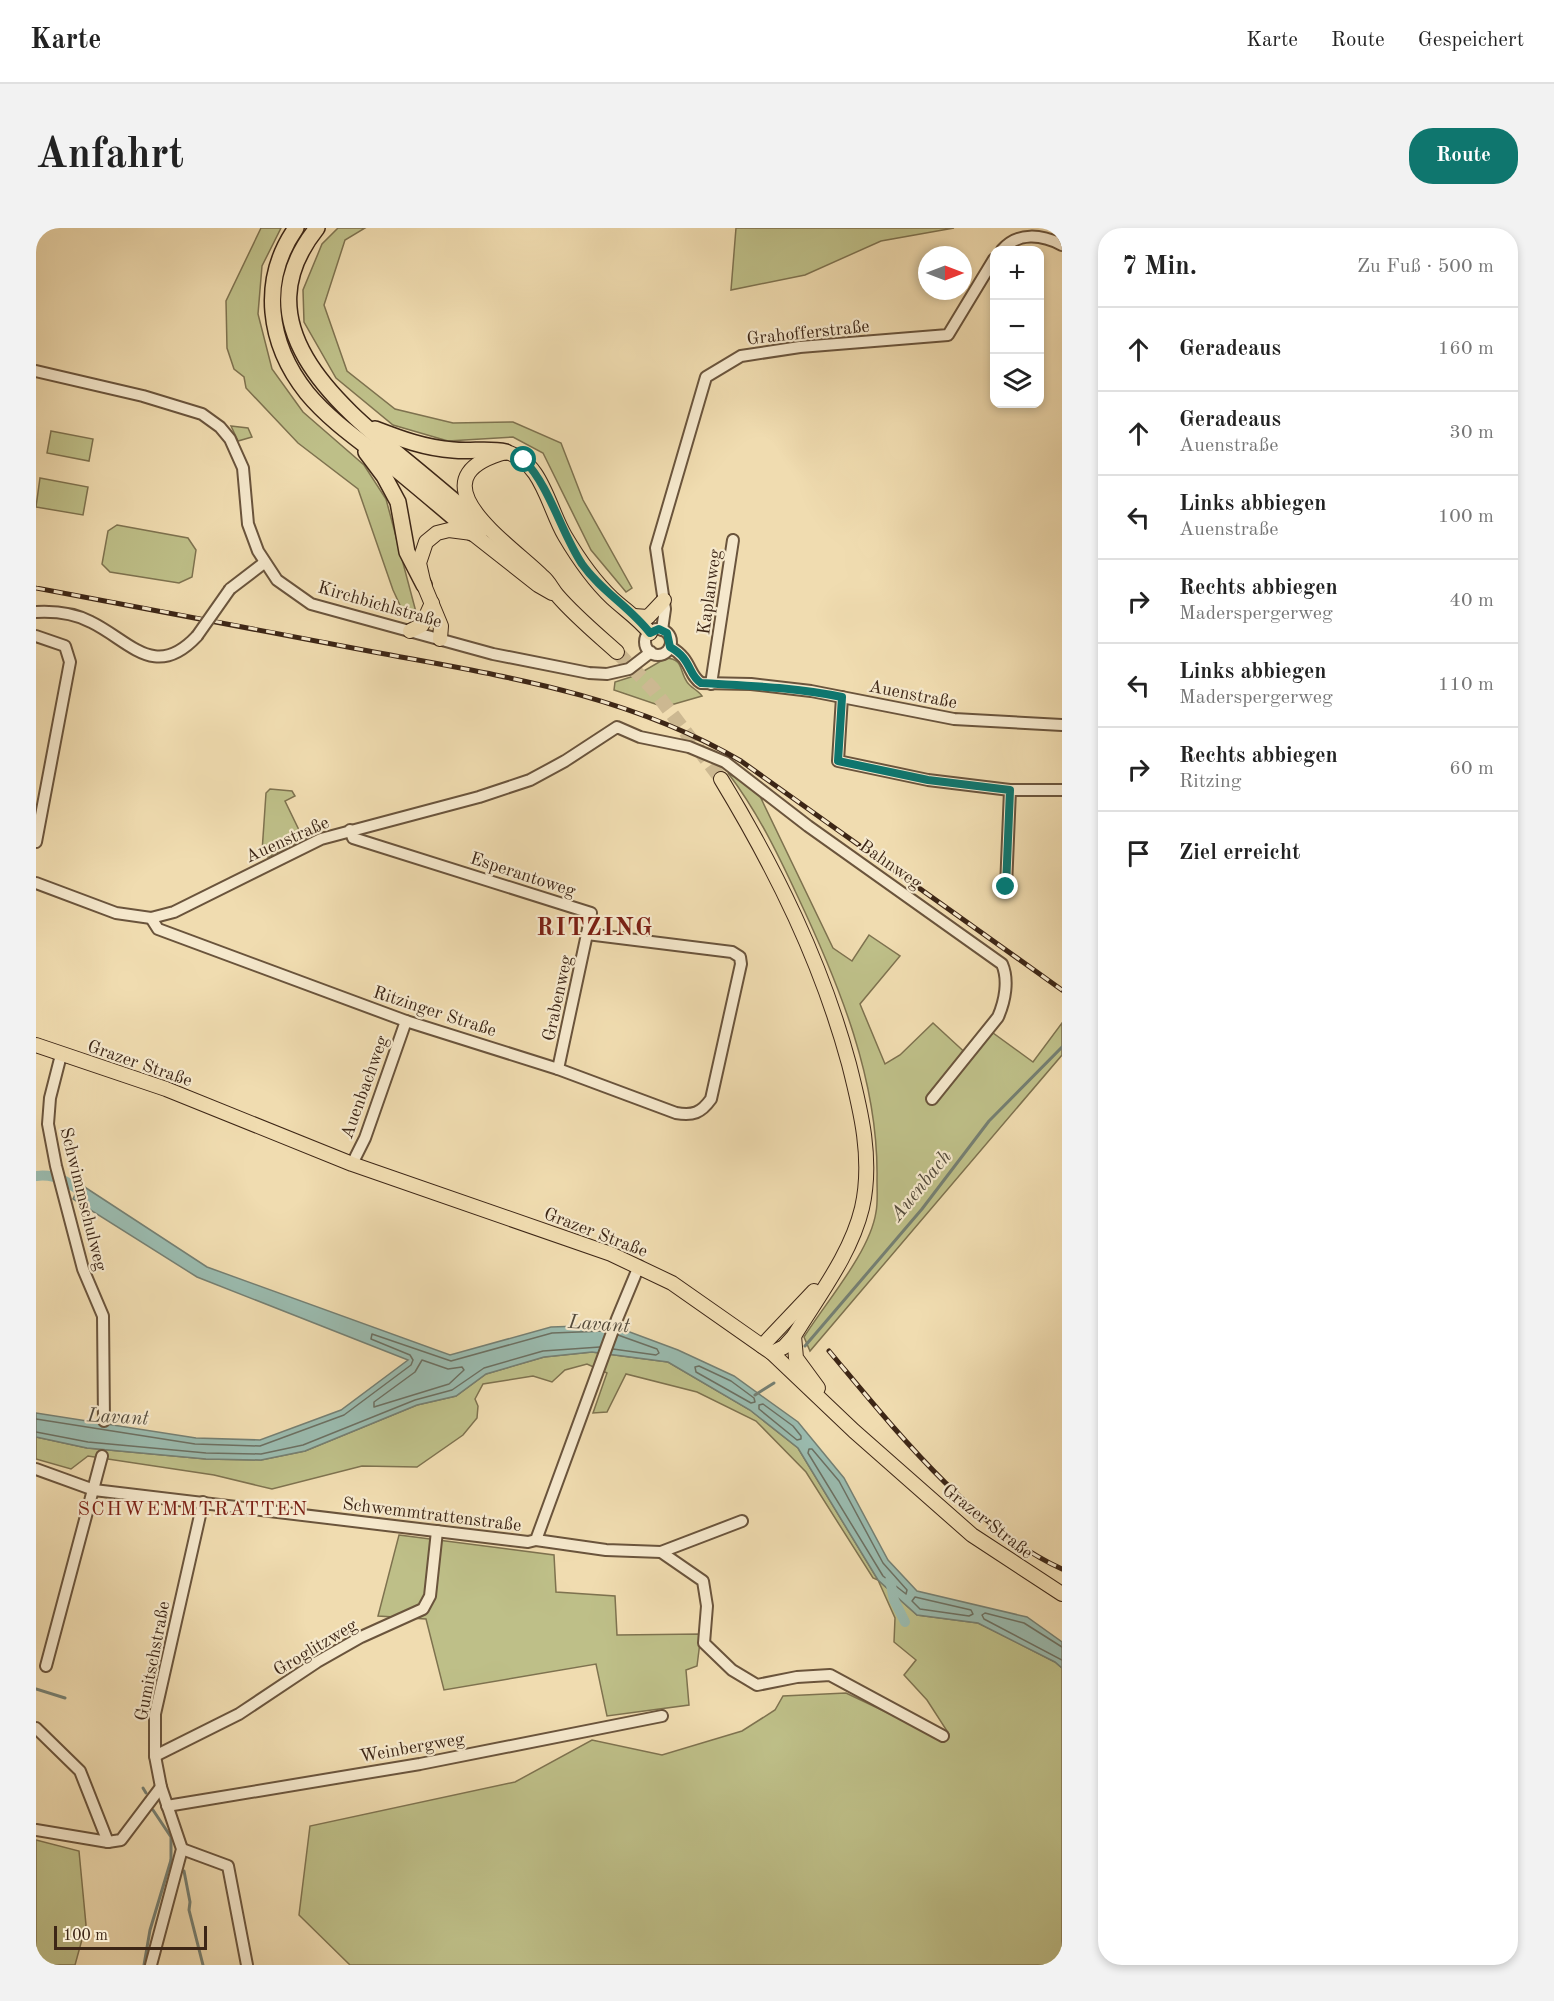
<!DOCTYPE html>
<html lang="de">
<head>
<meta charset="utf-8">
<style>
	:root { --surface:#fff; --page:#f2f2f2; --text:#222; --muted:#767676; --line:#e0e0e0; --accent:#0f766e }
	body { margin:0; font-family:"Old Standard TT",serif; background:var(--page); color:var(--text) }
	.controls { position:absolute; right:18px; top:18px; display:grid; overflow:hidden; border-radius:12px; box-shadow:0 3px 9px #0003 }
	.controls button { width:54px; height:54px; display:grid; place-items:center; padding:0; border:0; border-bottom:2px solid var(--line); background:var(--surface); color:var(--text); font:30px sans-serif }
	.compass { position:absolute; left:882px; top:18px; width:54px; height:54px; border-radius:50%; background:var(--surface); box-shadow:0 3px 9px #0003; rotate:90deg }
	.scale { position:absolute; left:18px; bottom:15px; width:153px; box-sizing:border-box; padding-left:6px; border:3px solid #3d2616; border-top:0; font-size:16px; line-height:21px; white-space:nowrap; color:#3d2616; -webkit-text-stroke:4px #f5e8cc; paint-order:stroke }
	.stop { position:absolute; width:18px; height:18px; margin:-14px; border:4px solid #0f766e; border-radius:50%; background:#fff }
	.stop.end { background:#0f766e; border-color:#fff; box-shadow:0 2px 6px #0008 }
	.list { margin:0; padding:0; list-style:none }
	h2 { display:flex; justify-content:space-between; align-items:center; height:78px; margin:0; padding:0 24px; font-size:26px }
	h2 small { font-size:20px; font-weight:400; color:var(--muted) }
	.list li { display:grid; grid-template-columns:39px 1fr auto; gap:18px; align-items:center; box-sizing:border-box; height:84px; padding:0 24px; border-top:2px solid var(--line) }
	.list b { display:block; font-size:22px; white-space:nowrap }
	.list p { margin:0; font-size:20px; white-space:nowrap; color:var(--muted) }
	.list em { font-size:20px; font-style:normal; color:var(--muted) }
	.icon { flex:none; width:33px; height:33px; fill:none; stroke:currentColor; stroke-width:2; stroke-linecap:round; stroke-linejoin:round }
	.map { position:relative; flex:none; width:1026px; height:1737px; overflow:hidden; border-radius:24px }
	header { display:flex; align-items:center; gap:36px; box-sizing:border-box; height:84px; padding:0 30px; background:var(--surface); border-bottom:2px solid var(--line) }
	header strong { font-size:28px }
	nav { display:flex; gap:33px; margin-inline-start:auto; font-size:21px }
	.intro { display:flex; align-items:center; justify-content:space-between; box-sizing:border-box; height:144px; padding:0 36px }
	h1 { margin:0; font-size:42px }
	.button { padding:15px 27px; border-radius:24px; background:var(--accent); color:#fff; font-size:21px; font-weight:700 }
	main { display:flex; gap:36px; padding:0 36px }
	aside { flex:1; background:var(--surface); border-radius:24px; box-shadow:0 3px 9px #0003 }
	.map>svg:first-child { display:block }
	.green { fill:#bebf88; stroke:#7e724f; stroke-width:1.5 }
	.water { fill:#9abbaf; stroke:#757f72; stroke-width:1.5 }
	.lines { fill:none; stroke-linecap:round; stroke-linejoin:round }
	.shore { stroke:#6c7062; stroke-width:1.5 }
	.stream { stroke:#757f72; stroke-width:3 }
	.canal { stroke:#9abbaf; stroke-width:10 }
	.major-tunnel { stroke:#ccb891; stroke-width:14; stroke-dasharray:14 7; stroke-linecap:butt }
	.minor-casing { stroke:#6a543c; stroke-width:14 }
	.major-casing { stroke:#3d2616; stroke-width:16 }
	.highway-casing { stroke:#3d2616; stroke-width:18 }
	.minor { stroke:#f5e8cc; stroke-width:10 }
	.major { stroke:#f0dcb0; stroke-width:14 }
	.highway { stroke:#f0dcb0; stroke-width:15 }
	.rail-casing { stroke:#3d2616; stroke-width:5 }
	.rail { stroke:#f5e8cc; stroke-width:3; stroke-dasharray:9; stroke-linecap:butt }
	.minor-bridge-casing { stroke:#6a543c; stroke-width:14; stroke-linecap:butt }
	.minor-bridge { stroke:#f5e8cc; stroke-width:10 }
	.route { stroke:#0f766e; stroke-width:8 }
	.labels { text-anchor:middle; stroke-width:4.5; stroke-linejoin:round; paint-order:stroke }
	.street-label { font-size:18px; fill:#3d2616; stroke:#f5e8cc }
	.water-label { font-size:20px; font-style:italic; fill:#544b3c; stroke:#f5e8cc }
	.neighbourhood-label { font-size:20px; letter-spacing:1.5px; fill:#7a1f14; stroke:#f5e8cc }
	.district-label { font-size:24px; font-weight:bold; letter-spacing:1.5px; fill:#7a1f14; stroke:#f5e8cc }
</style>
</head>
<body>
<header>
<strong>Karte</strong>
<nav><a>Karte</a><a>Route</a><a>Gespeichert</a></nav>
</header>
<div class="intro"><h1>Anfahrt</h1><a class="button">Route</a></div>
<main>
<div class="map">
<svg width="1026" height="1737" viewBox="0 0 1026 1737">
	<rect width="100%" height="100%" fill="#f0dcb0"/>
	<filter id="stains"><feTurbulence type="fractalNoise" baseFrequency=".00333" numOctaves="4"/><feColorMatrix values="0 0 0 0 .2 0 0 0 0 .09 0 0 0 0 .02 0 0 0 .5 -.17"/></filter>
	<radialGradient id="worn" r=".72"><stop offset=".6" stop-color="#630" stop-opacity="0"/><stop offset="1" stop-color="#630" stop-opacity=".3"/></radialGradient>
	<!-- green -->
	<g class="green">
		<polygon points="225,0 245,0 226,38 222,86 236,141 267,184 328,237 350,271 380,384 369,388 357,362 322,261 262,215 210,160 208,149 198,141 191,120 190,73"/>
		<polygon points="302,0 329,0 309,12 288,77 311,143 359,181 417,195 477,194 525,215 547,272 596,360 590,364 555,322 507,225 477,209 412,213 357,197 300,150 268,94 267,62 286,16"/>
		<polygon points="700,0 918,0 845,13 769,47 695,62"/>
		<polygon points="195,198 212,200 216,209 202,213"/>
		<polygon points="15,203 57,211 53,233 11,225"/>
		<polygon points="4,250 52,259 47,287 0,279"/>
		<polygon points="81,297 152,310 160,322 156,349 143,355 74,344 66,336 72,303"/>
		<path d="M 630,430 C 648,431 643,443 651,454 C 655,460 662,462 666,468 L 628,479 L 578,462 L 579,454 L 601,447 Z"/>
		<path d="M 692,545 L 721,562 L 797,720 L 816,733 L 833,707 L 864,728 L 824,776 L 849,836 L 864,827 L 897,795 L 935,830 L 957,805 L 997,834 L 1026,795 L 1026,827 L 774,1123 L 768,1109 C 790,1074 834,1024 840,984 C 842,974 841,963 841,952 C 843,853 803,756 761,667 C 741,624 721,583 692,545 Z"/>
		<polygon points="234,561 256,563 259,568 249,573 264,604 273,600 277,607 232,629 226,624 230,565"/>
		<polygon points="556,1124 632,1134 714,1182 762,1220 842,1352 881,1387 942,1395 1019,1434 1026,1440 1026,1737 314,1737 263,1687 274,1598 479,1554 556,1512 626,1527 706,1503 739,1482 747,1468 810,1465 907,1511 913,1506 891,1472 868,1447 880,1432 858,1414 859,1390 842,1352 837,1350 770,1244 720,1193 661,1164 590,1146 571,1184 557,1185 571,1145 551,1136 529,1142 516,1154 497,1148 447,1156 439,1171 442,1178 441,1190 427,1207 381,1239 326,1238 236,1261 178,1247 52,1228 35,1241 0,1231 0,1209 51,1220 170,1231 225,1232 269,1223 381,1177 420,1168 450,1146 508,1129"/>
		<polygon points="363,1307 518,1327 520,1364 579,1368 581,1407 665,1406 661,1438 650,1442 653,1477 571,1488 560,1436 408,1462 390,1391 342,1388"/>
		<polygon points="0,1612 43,1623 50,1697 39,1737 0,1737"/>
	</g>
	<!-- water -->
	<polygon class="water" points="44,956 171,1039 414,1127 515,1099 575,1097 642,1122 698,1148 762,1194 808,1250 852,1332 881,1363 991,1389 1026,1414 1026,1440 1019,1434 942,1395 881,1387 842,1352 762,1220 714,1182 632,1134 556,1124 508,1129 450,1146 420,1168 381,1177 269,1223 225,1232 170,1231 51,1220 0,1209 0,1185 160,1210 224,1212 305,1182 372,1132 161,1049 37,971"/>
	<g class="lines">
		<!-- shore -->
		<g class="shore">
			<polyline points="577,1121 620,1127 623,1125 621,1121 582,1107"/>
			<polygon points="386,1132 412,1141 426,1139 428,1142 413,1156 338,1179 338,1174 379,1144"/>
			<polygon points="663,1138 695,1153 718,1170 719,1174 715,1175 660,1144 659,1139"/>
			<polygon points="727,1176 757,1198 765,1208 765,1211 761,1212 723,1181 723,1177"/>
			<polyline points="0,1191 159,1216 224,1218 308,1187 375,1137 377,1132 374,1127 335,1111 336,1106 415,1133 516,1105 569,1103"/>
			<polyline points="0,1204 52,1214 170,1225 225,1226 267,1217 379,1172 416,1162 448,1140 507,1123 564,1119"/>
			<polygon points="773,1221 776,1221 803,1253 847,1335 871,1362 870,1366 847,1348 772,1225"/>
			<polygon points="879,1369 935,1382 937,1386 933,1388 884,1381 876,1373"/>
			<polyline points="1026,1419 988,1395 949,1385 946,1387 948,1391 1026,1432"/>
		</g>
		<!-- stream -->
		<g class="stream">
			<polyline points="769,1118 886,981 953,893 1026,819"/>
			<polyline points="719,1167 738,1155"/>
			<polyline points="0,1461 29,1470"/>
			<polyline points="107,1560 110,1565"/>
			<polyline points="117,1582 135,1609 135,1632"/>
			<polyline points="148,1643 154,1674 153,1682 167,1737"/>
			<polyline points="108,1737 114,1702 135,1632"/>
		</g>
		<!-- canal -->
		<g class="canal">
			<path d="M 0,948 C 22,945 37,957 53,970"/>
			<polyline points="854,1352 858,1372 869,1394"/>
		</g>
		<!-- major-tunnel -->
		<polyline class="major-tunnel" points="581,424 617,461 685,551"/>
		<!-- minor casing -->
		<g class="minor-casing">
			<g id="minor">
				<path d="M 966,22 C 982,4 1005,6 1026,17"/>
				<polyline points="0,143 107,168 166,186 184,199 194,211 207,240 212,296 222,323 241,352 275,376 457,426 553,445 571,446 593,441 615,424"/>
				<polyline points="194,361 228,335"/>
				<path d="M 0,384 C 19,383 38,385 55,394 C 94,413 119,453 161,408"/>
				<circle cx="622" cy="414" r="13"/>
				<polyline points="626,402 629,381 620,320 670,149 705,128 764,119 912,107 958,31"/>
				<polyline points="0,408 29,418 34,434 0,614"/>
				<path d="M 634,419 C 656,431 652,447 665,455 L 715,456 L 775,463 L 918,491 L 1026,497"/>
				<polyline points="675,456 697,312"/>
				<polyline points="806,469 802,533 892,552 974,562 1026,562"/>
				<path d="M 0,655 L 80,685 L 115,690 L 138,684 L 285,611 L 443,569 L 494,552 L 529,533 L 581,499 L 604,509 L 653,519 L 689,534 L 772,598 L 966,736 C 973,752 969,773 962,789 L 896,871"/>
				<polyline points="970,659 974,562"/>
				<path d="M 115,690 L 122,701 L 370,793 L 522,841 L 640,885 C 657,888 665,885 675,871 L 705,736 L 704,729 L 696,724 L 551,706 L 555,685 L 317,610 L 314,602"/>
				<polyline points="25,827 14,870 12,896 20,938 47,1041 67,1088 68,1193"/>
				<polyline points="522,841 551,706"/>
				<polyline points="316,936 329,910 370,793"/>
				<polyline points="0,1241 58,1262 492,1314 500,1312 581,1091 603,1038"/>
				<polyline points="500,1312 570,1322 625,1324 706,1293"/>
				<polyline points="625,1324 667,1353 671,1378 668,1415 696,1442 721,1457 761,1449 794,1447 907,1508"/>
				<polyline points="10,1438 66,1228"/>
				<polyline points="0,1500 44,1543 72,1614 85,1612 125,1559"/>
				<polyline points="119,1528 203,1486 281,1434 325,1409 387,1381 394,1368 401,1303"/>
				<polyline points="131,1578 384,1536 626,1488"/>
				<polyline points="0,1602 72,1614"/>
				<polyline points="146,1621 192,1638 211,1737"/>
				<polyline points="115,1737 146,1621 125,1559 119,1528 119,1486 167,1274"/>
			</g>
		</g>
		<!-- major casing -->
		<g class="major-casing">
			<g id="major">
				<polyline points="598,388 612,389 628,372"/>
				<polyline points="374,403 386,397 396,375"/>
				<polyline points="404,411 405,398 388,357 383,335 390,314 401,305 413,302 436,305 502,357 516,365"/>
				<path d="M 581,424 C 561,406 539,388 521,367 C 516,361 513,354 507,349 C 477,318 371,251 470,224 C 506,233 512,279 529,308 C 542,330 557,352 576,370 C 589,382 603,391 614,405"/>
				<path d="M 685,551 C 740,642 785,733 813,836 C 825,883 837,932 826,980 C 815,1026 783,1067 758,1108 L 748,1119 L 736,1125"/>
				<polyline points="0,817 130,861 316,936 575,1026 636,1055 736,1125 818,1203 936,1307 1026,1366"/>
				<polyline points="758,1108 760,1130 782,1160"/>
				<polyline points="726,1118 778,1063"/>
			</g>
		</g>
		<!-- highway casing -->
		<g class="highway-casing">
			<g id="highway">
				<path d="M 260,0 C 223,53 232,116 271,165 C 294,193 327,215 355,237 C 382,259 409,282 436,305"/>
				<path d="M 281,0 C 205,95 298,174 369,232 C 396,254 423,277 450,300"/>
				<path d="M 339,201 C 365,211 389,220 417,222 C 435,224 452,220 470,224"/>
				<polyline points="330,224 348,248 362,274 371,324 388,357"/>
			</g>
		</g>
		<!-- minor -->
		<use href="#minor" class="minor"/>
		<!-- major -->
		<use href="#major" class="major"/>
		<!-- highway -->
		<use href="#highway" class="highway"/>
		<!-- rail casing -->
		<g class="rail-casing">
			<g id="rail">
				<path d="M 0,360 C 113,381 226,402 338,424 C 466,448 591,466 705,533 L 1026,762"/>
				<path d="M 793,1123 C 856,1198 936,1300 1026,1341"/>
			</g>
		</g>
		<!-- rail -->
		<use href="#rail" class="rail"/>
		<!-- minor-bridge casing -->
		<g class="minor-bridge-casing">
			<polyline id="minor-bridge" points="161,408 194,361"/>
		</g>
		<!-- minor-bridge -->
		<use href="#minor-bridge" class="minor-bridge"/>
	</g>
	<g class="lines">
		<!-- route -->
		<path class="route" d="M 488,232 C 514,259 525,304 546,336 C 565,363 594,379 614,405 L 623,401 L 631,405 L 634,419 C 656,431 652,447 665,455 C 713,458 759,459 806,469 L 802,533 L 892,552 L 974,562 L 970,659"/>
	</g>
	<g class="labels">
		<!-- street labels -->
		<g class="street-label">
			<text transform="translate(772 104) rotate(-6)" y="6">Grahofferstraße</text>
			<text transform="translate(673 364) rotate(-82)" y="6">Kaplanweg</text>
			<text transform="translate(344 376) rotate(16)" y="6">Kirchbichlstraße</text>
			<text transform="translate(877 466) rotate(11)" y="6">Auenstraße</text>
			<text transform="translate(251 611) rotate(-24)" y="6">Auenstraße</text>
			<text transform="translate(855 636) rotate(35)" y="6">Bahnweg</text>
			<text transform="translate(487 646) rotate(18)" y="6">Esperantoweg</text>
			<text transform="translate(521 770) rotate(-78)" y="6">Grabenweg</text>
			<text transform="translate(399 783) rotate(18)" y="6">Ritzinger Straße</text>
			<text transform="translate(104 835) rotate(19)" y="6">Grazer Straße</text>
			<text transform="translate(328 859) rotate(-70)" y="6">Auenbachweg</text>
			<text transform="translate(48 971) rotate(76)" y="6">Schwimmschulweg</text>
			<text transform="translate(560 1004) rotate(21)" y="6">Grazer Straße</text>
			<text transform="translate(396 1286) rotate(7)" y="6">Schwemmtrattenstraße</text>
			<text transform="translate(952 1293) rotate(38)" y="6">Grazer Straße</text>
			<text transform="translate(279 1419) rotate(-31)" y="6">Groglitzweg</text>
			<text transform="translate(116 1433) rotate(-79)" y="6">Gumitschstraße</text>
			<text transform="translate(376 1519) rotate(-10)" y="6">Weinbergweg</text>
		</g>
		<!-- water labels -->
		<g class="water-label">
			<text transform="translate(884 957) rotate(-51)" y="7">Auenbach</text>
			<text transform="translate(563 1095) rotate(4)" y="7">Lavant</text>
			<text transform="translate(82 1188) rotate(3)" y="7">Lavant</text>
		</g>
		<!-- neighbourhood labels -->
		<g class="neighbourhood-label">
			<text x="157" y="1287">SCHWEMMTRATTEN</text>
		</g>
		<!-- district labels -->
		<g class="district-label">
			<text x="559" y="707">RITZING</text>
		</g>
	</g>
	<rect width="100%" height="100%" filter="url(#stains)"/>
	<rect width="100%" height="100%" fill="url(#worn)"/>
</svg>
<div class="controls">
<button>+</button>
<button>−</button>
<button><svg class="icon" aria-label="layers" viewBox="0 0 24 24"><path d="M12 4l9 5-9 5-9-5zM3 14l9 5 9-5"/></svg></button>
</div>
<svg class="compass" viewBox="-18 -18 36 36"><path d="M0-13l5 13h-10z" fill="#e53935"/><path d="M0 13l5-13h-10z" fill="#767676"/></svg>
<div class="scale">100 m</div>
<div class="stop" style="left:488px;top:232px"></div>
<div class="stop end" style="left:970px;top:659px"></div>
</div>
<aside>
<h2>7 Min.<small>Zu Fuß · 500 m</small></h2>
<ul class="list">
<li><svg class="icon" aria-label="ahead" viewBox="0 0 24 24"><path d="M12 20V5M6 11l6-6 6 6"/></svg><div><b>Geradeaus</b></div><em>160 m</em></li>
<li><svg class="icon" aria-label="ahead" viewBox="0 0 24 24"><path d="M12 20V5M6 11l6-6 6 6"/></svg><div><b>Geradeaus</b><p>Auenstraße</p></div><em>30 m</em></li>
<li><svg class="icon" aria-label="left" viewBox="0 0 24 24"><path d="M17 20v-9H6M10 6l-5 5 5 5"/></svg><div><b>Links abbiegen</b><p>Auenstraße</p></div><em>100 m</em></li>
<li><svg class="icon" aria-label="right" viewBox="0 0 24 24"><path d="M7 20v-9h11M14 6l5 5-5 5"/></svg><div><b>Rechts abbiegen</b><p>Maderspergerweg</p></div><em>40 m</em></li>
<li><svg class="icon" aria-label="left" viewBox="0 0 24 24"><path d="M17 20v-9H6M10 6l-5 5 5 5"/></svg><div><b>Links abbiegen</b><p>Maderspergerweg</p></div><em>110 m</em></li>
<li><svg class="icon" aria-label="right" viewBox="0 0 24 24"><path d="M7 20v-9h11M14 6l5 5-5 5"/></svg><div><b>Rechts abbiegen</b><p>Ritzing</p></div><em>60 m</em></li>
<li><svg class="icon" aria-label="arrive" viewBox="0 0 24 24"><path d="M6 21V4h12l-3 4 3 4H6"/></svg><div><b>Ziel erreicht</b></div></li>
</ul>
</aside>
</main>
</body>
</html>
